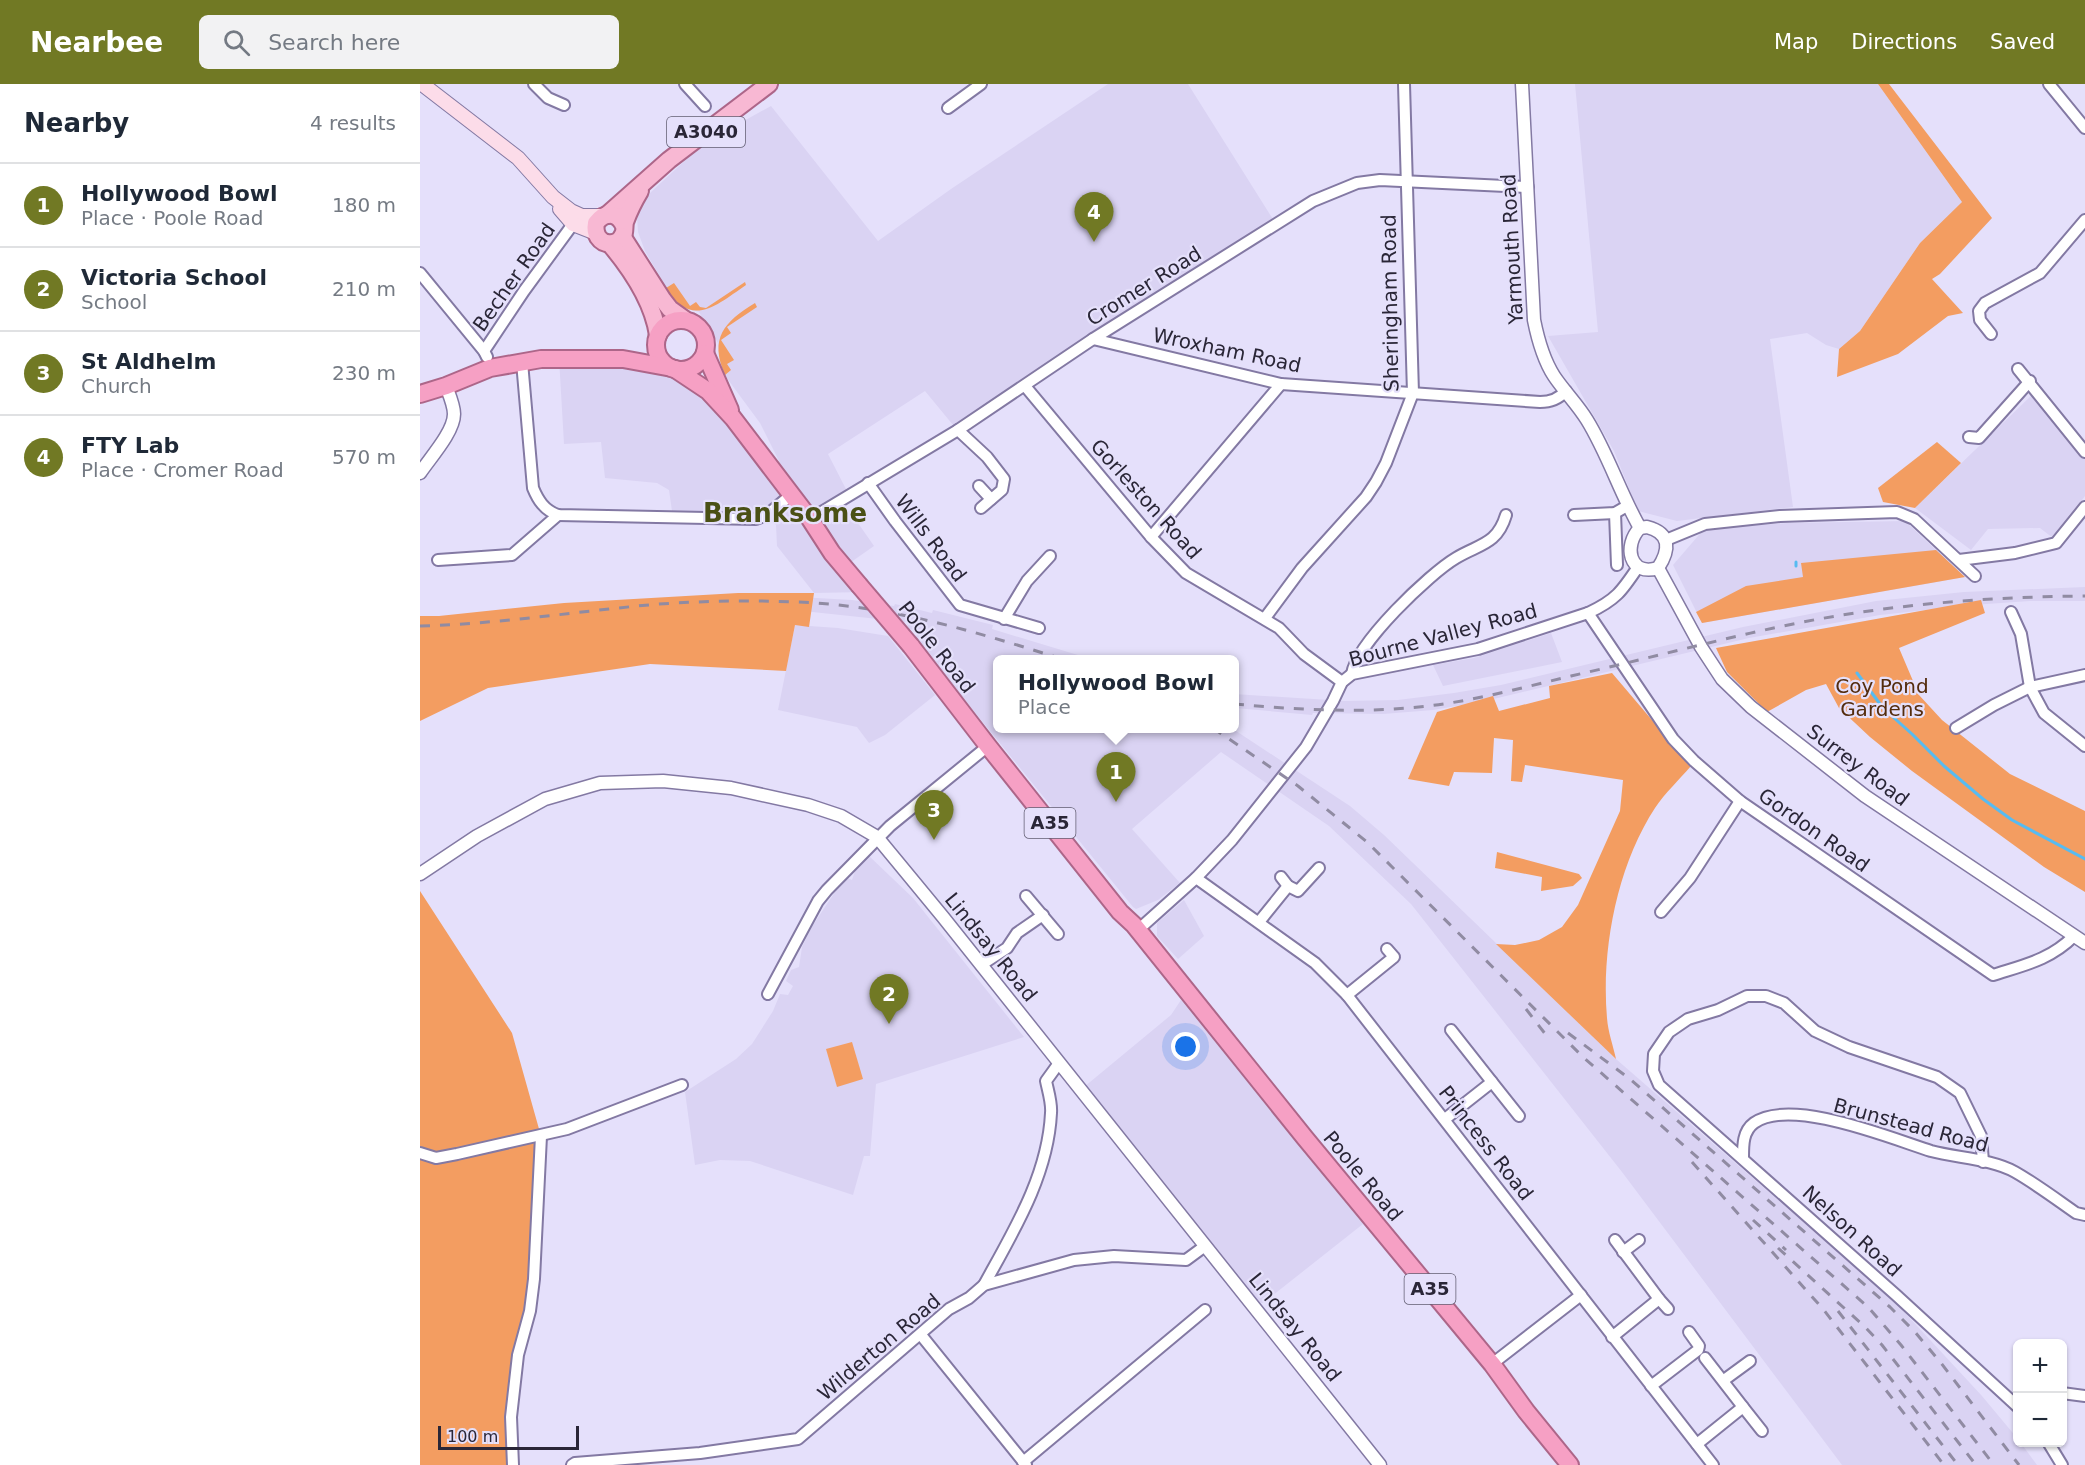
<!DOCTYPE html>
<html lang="en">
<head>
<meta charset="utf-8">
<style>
	:root { --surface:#fff; --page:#f2f2f3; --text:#1f2937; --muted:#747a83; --line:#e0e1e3; --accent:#717924 }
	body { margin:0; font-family:"DejaVu Sans",sans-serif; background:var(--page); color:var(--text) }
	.controls { position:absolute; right:18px; bottom:18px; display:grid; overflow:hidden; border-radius:9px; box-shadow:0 2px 4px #0004 }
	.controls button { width:54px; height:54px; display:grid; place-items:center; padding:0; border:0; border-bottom:2px solid var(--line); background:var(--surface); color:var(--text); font:30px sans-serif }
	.scale { position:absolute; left:18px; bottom:15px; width:141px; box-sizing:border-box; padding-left:6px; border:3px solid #2a2637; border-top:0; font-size:16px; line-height:21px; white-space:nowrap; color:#2a2637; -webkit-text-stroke:4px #e5e0fb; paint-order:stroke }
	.you { position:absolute; left:766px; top:963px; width:21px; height:21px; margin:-15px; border:4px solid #fff; border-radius:50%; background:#1a73e8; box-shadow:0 0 0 9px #1a73e833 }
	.badge { display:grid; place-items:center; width:39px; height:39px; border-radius:50%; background:var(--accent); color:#fff; font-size:20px; font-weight:700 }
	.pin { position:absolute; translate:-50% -50px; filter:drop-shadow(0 2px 3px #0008) }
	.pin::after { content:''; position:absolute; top:32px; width:21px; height:18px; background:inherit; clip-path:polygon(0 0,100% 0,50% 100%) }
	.popup { position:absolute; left:573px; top:571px; width:246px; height:78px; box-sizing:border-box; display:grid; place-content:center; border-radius:9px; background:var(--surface); filter:drop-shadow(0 2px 4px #0005); font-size:20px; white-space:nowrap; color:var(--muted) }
	.popup b { font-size:22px; color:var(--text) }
	.popup::after { content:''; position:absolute; left:50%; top:100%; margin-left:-12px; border:12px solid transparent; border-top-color:var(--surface) }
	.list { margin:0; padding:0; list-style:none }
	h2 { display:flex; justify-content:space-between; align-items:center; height:78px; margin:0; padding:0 24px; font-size:26px }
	h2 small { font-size:20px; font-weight:400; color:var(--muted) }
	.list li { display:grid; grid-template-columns:39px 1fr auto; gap:18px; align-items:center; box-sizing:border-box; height:84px; padding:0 24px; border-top:2px solid var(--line) }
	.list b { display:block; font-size:22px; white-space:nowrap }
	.list p { margin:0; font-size:20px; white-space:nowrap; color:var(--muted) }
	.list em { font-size:20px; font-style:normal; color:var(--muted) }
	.icon { flex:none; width:33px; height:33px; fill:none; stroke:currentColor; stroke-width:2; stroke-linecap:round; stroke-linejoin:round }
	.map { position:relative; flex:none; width:1665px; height:1381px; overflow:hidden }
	header { display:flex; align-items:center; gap:36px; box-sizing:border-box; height:84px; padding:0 30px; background:var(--accent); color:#fff }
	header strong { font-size:28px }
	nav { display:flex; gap:33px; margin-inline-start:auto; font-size:21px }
	.search { width:420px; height:54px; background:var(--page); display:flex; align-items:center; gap:15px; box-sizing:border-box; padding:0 21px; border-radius:9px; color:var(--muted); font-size:22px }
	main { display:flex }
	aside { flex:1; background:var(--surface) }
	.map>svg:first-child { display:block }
	.built { fill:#dad3f3 }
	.green { fill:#f39d61 }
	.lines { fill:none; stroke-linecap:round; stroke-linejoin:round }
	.stream { stroke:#57bbf1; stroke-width:3 }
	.minor-casing { stroke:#8379a3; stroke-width:14 }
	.tertiary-casing { stroke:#8379a3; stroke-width:15 }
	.secondary-casing { stroke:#8379a3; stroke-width:16 }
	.primary-casing { stroke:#ad6689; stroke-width:20 }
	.trunk-casing { stroke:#ad6689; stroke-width:20 }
	.minor { stroke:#fff; stroke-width:10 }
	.tertiary { stroke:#fff; stroke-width:12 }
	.secondary { stroke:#fcdce9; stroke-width:14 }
	.primary { stroke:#f8b8d3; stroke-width:16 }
	.trunk { stroke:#f6a0c4; stroke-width:16 }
	.rail { stroke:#908ba2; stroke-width:3; stroke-dasharray:10 10; stroke-linecap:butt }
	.trunk-bridge-casing { stroke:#ad6689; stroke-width:20; stroke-linecap:butt }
	.trunk-bridge { stroke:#f6a0c4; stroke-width:16 }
	.labels { text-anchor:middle; stroke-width:4.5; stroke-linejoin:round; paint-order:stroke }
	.shield { fill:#e5e0fb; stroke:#625e72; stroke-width:1.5 }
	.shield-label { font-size:18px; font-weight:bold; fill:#2a2637 }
	.street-label { font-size:20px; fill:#2a2637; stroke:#e5e0fb }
	.park-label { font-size:20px; fill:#542c0d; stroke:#e5e0fb }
	.district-label { font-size:26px; font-weight:bold; fill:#4a5015; stroke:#e5e0fb }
</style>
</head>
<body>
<header>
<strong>Nearbee</strong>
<div class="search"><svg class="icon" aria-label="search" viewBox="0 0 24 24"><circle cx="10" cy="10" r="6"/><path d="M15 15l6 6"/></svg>Search here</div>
<nav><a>Map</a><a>Directions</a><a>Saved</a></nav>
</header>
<main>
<aside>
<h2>Nearby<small>4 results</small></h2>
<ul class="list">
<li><span class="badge">1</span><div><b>Hollywood Bowl</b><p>Place · Poole Road</p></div><em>180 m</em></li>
<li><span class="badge">2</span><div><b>Victoria School</b><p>School</p></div><em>210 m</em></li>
<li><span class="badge">3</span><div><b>St Aldhelm</b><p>Church</p></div><em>230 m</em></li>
<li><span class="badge">4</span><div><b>FTY Lab</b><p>Place · Cromer Road</p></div><em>570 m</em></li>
</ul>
</aside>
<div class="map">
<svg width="1665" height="1381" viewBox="0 0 1665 1381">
	<rect width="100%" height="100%" fill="#e5e0fb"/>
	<!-- built -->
	<g class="built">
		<polygon points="688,0 768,0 856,140 533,341 505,307 408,370 429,411 422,416 454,462 424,483 445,508 394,509 357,462 356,441 347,431 253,434 249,406 237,399 185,394 181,358 144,360 139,274 158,274 270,295 350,383 359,377 340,339 306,293 299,276 298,259 279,228 265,224 253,215 225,167 218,148 217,133 224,116 231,108 284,59 351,22 458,157 531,105"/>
		<polygon points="1155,0 1458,0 1542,118 1500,159 1440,247 1419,265 1406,261 1387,249 1350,255 1373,423 1257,437 1218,427 1194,367 1128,252 1178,248"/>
		<polygon points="1614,309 1665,375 1665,412 1633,454 1620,444 1568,445 1551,466 1495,424"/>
		<polygon points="1485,437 1545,493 1282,539 1253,481 1284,445 1368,439"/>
		<polygon points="1665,503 1665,517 1610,517 1552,521 1460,531 1329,554 1065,617 1013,626 963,630 893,629 892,631 815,624 814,610 925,617 978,616 1034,609 1081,601 1323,543 1456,517 1544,508"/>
		<polygon points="379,513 432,516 474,522 475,520 512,529 513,526 573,541 572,545 671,575 578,576 578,644 813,645 930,722 964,751 1196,975 1474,1217 1562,1312 1597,1354 1598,1358 1601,1359 1617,1381 1422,1381 1202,1088 991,820 909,742 801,668 712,745 760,799 738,816 716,825 713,823 496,556 497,547 489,545 486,538 383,527 0,539"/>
		<polygon points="375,541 418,544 468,552 515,611 465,651 449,659 437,643 358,626"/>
		<polygon points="1131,549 1142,578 1023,602 1013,581 1054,574"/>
		<polygon points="448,771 493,814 604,953 456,1000 450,1072 444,1072 433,1111 330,1077 300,1076 275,1081 265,1008 316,975 332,960 353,927 360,910 368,911 373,902 366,897 371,886 379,883 382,863 391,844 425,793 432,796 436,784"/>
		<polygon points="764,816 784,852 758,875 737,852 737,839"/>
		<polygon points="761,916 943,1140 843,1219 834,1218 664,1003 751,931"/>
	</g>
	<!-- green -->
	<g class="green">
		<polygon points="1458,0 1469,0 1572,134 1520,190 1512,195 1543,229 1528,232 1478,270 1417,293 1419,265 1440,247 1500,159 1542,118"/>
		<path d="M 325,198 L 326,201 C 298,220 271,246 246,204 L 254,199 L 270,222 L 276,218 L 280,223 L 286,224 Z"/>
		<path d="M 335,219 L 337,223 L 307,243 L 311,249 L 301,256 L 314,276 L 307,280 L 311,286 L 305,291 C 289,254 304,238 335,219 Z"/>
		<polygon points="1517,358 1541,379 1495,424 1463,418 1458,404"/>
		<polygon points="1516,466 1545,493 1282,539 1276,528 1326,502 1383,493 1381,479"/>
		<polygon points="318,509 394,509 389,543 375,541 366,587 230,580 68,604 0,637 0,532 19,532 144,519"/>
		<polygon points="1561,516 1565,529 1479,564 1499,611 1522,636 1590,690 1665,727 1665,808 1624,783 1492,687 1450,653 1419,624 1406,600 1386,606 1347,628 1307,588 1296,564"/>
		<path d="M 1192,589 L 1271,682 C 1259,696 1245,709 1235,724 C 1197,782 1181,866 1187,934 C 1188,948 1193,961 1196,975 L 1076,860 L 1095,861 L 1119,856 L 1142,843 L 1158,821 L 1200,727 L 1203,696 L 1105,681 L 1102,698 L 1091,697 L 1093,656 L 1074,654 L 1072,689 L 1034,688 L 1029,702 L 988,695 L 1017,628 L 1073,612 L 1079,627 L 1130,614 L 1129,602 Z"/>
		<polygon points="1077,768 1159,790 1162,794 1153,802 1121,807 1122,793 1075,784"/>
		<polygon points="0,807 92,949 121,1052 114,1195 98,1271 93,1381 0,1381"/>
		<polygon points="432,958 443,995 417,1003 406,965"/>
	</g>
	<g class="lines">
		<!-- stream -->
		<g class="stream">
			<polyline points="1376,482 1376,478"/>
			<polyline points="1437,589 1463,624 1492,650 1524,682 1563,715 1592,736 1665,775"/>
		</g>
		<!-- minor casing -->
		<g class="minor-casing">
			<g id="minor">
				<polyline points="114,0 128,14 144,21"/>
				<polyline points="265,0 285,22"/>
				<polyline points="1629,0 1665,44"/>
				<polyline points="528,24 561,0"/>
				<polyline points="0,189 64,267 67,273"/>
				<polyline points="1571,250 1560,236 1559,227 1565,219 1620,189 1665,136"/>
				<path d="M 673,255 L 861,300 L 1120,318 C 1131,318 1138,315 1146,307"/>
				<polyline points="64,267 104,207 153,140"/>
				<path d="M 102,278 L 113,404 C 118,416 124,426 138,431 L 336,435 L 347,431 L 371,411"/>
				<polyline points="1598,285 1665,368"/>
				<polyline points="605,302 731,453 766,489 859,544 884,570 922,598"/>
				<polyline points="538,346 567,373 584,395 582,406 561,424"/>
				<polyline points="1549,353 1559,354 1610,297"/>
				<polyline points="448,399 475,437 540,521 619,544"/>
				<polyline points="559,402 571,415"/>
				<polyline points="1195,429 1197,481"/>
				<polyline points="1154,431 1195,429 1207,422"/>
				<polyline points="390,435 538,346 673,255 893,117 937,99 960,96 1108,103"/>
				<polyline points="731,453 861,300"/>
				<polyline points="1246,456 1285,440 1360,432 1477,428 1494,435 1555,492"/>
				<polyline points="18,476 92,471 138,431"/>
				<polyline points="1539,476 1595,469 1636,459 1665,423"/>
				<polyline points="1591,528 1601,550 1610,603 1624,629 1665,662"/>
				<path d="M 1168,529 L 1253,655 L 1274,677 L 1320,717 L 1573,891 C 1604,881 1630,876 1654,852"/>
				<polyline points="845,534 882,484 946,413 956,398 966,379 993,309 984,0"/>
				<polyline points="584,535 607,497 630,472"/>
				<path d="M 932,590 C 936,560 1009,490 1036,474 C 1059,460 1077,461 1086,431"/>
				<polyline points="1536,644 1574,621 1610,603 1665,591"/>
				<polyline points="861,793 868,802 878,807 899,784"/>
				<polyline points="776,794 895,879 927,911 1293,1381"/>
				<polyline points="606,812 638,850"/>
				<polyline points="1241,828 1270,794 1320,717"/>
				<polyline points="839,838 868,802"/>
				<path d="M 718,846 L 776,794 L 812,756 L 886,663 L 913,617 L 922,598 L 932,590 L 1058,565 L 1168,529 C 1196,516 1202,507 1218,483"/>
				<polyline points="561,881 587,864 597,849 623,831"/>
				<polyline points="348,910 398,817 407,806 470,742 568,662"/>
				<polyline points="927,911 974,873 967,865"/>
				<polyline points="1072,998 1099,1032"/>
				<polyline points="1025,1035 1072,998 1031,946"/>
				<polyline points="0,1069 16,1074 37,1070 147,1045 262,1001"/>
				<path d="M 1323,1073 C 1323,1061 1323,1047 1334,1039 C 1371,1013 1470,1054 1511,1067 C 1537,1074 1572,1075 1595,1088 C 1616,1100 1636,1115 1656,1129 L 1665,1131"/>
				<polyline points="1563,1078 1561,1052 1540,1009 1517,993 1429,963 1395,947 1364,919 1346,912 1327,912 1298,926 1268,935 1249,948 1234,970 1233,987 1239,1001 1476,1211 1598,1323"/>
				<polyline points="1203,1168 1219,1156"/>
				<path d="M 564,1201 C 593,1148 628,1092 631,1029 C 632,1019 628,1007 626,997 L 639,979"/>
				<polyline points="1239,1215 1248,1225"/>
				<polyline points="501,1251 606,1381"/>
				<polyline points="1192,1253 1239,1215 1195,1156"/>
				<polyline points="1072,1280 1161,1211"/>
				<polyline points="1304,1296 1330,1277"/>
				<polyline points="1231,1302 1278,1266 1279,1262 1269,1248"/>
				<polyline points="1642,1309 1665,1312"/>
				<polyline points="1323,1323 1342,1347"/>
				<polyline points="1628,1358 1642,1381"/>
				<polyline points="1277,1360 1323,1323 1285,1274"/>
				<polyline points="603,1378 785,1226"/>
				<polyline points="93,1381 91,1333 98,1271 110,1227 114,1195 121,1052"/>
				<polyline points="152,1381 155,1379 280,1369 378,1355 529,1225 549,1214 564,1201 654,1176 694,1172 766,1176 785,1162"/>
			</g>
		</g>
		<!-- tertiary casing -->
		<g class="tertiary-casing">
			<g id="tertiary">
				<path d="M 1102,0 L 1114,236 C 1118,256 1123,275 1134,292 C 1144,307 1158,321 1167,336 C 1188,370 1200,409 1220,444"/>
				<path d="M 0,389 C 10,374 34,348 34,330 C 34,321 29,310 26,302"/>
				<path d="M 1227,443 C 1251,449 1250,466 1238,484 C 1209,493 1203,461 1220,444 Z"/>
				<polyline points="1238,484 1281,563 1302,595 1331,623 1445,712 1665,859"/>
				<polyline points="0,790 57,752 125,715 180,699 243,697 311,704 388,721 421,732 457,753 523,833 960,1381"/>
			</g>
		</g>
		<!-- secondary casing -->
		<g class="secondary-casing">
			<g id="secondary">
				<polyline points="2,0 98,74 133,113 151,127 162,132 182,132"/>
				<polyline points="140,125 153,140 176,149"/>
			</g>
		</g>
		<!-- primary casing -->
		<g class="primary-casing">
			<g id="primary">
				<polyline points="187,131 249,76 349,0"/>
				<path d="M 204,142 C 198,128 185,127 176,139 C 175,144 175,148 178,153 C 184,162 197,161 203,152 C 205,148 204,143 205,138 C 209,127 214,117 220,107"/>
				<polyline points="202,152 243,216 250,225 264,235"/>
				<path d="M 190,160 C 211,185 233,218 238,251"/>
			</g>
		</g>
		<!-- trunk casing -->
		<g class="trunk-casing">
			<g id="trunk">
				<circle cx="261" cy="261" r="25"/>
				<polyline points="285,269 310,326"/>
				<polyline points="255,285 288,307 313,334 390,435 412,469 439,501"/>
				<polyline points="0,310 26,302 70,284 121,275 203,275 252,284"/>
				<polyline points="491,562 568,662 700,828 714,841 885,1054 1072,1280 1106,1327 1150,1381"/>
			</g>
		</g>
		<!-- minor -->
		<use href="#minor" class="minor"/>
		<!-- tertiary -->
		<use href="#tertiary" class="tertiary"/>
		<!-- secondary -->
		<use href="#secondary" class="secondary"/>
		<!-- primary -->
		<use href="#primary" class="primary"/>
		<!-- trunk -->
		<use href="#trunk" class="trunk"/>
		<!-- rail -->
		<g class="rail">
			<path d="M 0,542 C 80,540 159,527 239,520 C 285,517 330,516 376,518 C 469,521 557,548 645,576"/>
			<path d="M 814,620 C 871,625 930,629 987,624 C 1043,620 1097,605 1151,592 C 1222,576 1292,557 1363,542 C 1463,521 1563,513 1665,512"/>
			<polyline points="793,644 878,702 947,758 1163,973 1448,1223 1481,1261 1574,1381"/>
			<polyline points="1106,925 1126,951"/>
			<polyline points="1148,949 1210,995 1470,1223 1495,1248 1521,1279 1599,1381"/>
			<polyline points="1272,1078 1403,1225 1524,1381"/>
			<polyline points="1333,1136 1366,1166"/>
			<polyline points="1358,1164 1445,1243 1462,1261 1556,1381"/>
			<polyline points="1418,1227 1538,1381"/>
		</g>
		<!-- trunk-bridge casing -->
		<g class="trunk-bridge-casing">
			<polyline id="trunk-bridge" points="439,501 491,562"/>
		</g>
		<!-- trunk-bridge -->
		<use href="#trunk-bridge" class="trunk-bridge"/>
	</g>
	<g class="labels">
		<!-- shield labels -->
		<g class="shield">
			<rect x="247" y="33" width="78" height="30" rx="4.5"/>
			<rect x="604.5" y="724" width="51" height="30" rx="4.5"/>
			<rect x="984.5" y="1190" width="51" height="30" rx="4.5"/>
		</g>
		<g class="shield-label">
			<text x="286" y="54">A3040</text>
			<text x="630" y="745">A35</text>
			<text x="1010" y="1211">A35</text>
		</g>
		<!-- street labels -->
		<g class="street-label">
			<text transform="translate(1092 165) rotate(-93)" y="7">Yarmouth Road</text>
			<text transform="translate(94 193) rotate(-55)" y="7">Becher Road</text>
			<text transform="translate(724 202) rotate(-32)" y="7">Cromer Road</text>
			<text transform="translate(970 219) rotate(-91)" y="7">Sheringham Road</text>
			<text transform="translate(807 266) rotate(12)" y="7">Wroxham Road</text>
			<text transform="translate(726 415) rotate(48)" y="7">Gorleston Road</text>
			<text transform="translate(511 454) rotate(53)" y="7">Wills Road</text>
			<text transform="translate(1023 551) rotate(-15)" y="7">Bourne Valley Road</text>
			<text transform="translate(517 563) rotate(52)" y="7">Poole Road</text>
			<text transform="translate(1438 681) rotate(37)" y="7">Surrey Road</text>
			<text transform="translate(1394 746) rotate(35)" y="7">Gordon Road</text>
			<text transform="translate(571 863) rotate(51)" y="7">Lindsay Road</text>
			<text transform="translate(1491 1041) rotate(15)" y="7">Brunstead Road</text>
			<text transform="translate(1066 1059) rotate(52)" y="7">Princess Road</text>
			<text transform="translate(943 1092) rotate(50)" y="7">Poole Road</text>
			<text transform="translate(1432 1147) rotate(42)" y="7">Nelson Road</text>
			<text transform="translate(875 1243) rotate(51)" y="7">Lindsay Road</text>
			<text transform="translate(459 1263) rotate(-40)" y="7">Wilderton Road</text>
		</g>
		<!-- park labels -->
		<g class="park-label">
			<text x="1462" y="609">Coy Pond<tspan x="1462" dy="23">Gardens</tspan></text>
		</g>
		<!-- district labels -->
		<g class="district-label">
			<text x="365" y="438">Branksome</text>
		</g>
	</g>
</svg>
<div class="controls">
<button>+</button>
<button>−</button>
</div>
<div class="scale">100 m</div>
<div class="you"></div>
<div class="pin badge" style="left:696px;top:718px">1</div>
<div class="popup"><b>Hollywood Bowl</b>Place</div>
<div class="pin badge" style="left:469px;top:940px">2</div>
<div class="pin badge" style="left:514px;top:756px">3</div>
<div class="pin badge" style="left:674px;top:158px">4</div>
</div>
</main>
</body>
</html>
